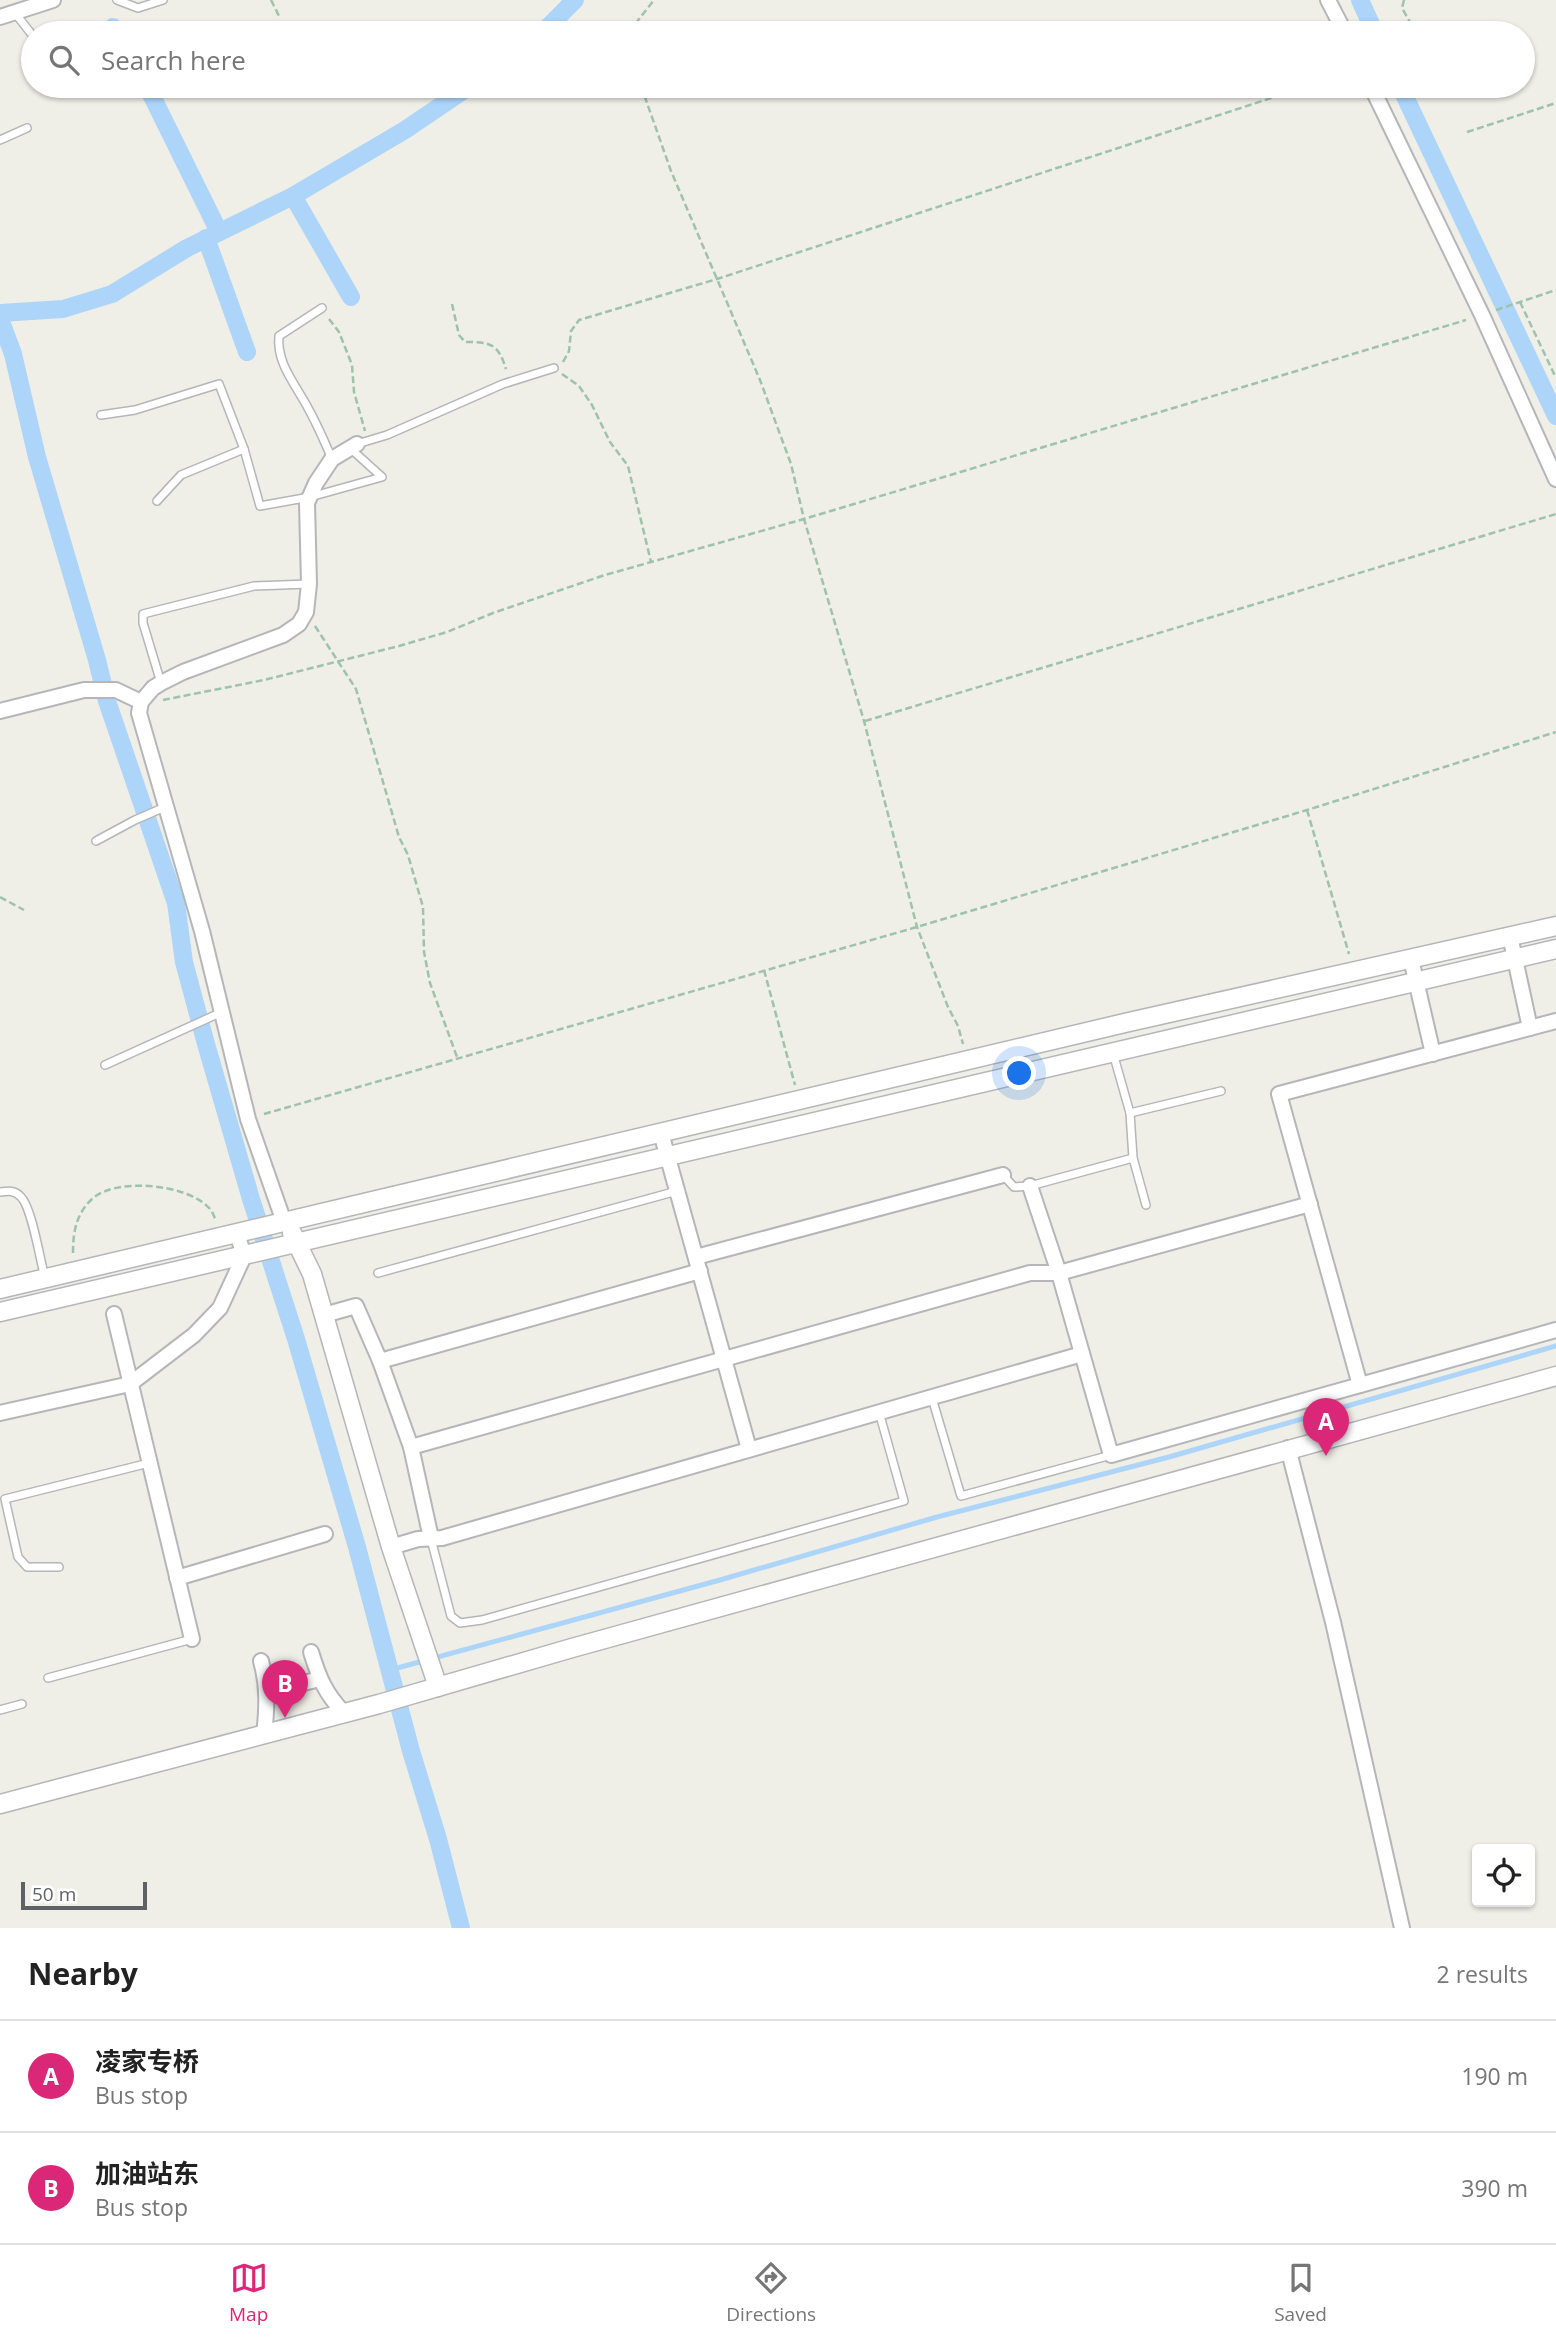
<!DOCTYPE html>
<html lang="en">
<head>
<meta charset="utf-8">
<style>
	:root { --surface:#fff; --page:#f2f2f2; --text:#222; --muted:#767676; --line:#e0e0e0; --accent:#db2777 }
	body { margin:0; font-family:"Open Sans","Noto Sans SC",sans-serif; background:var(--page); color:var(--text) }
	.controls { position:absolute; right:21px; bottom:21px; display:grid; overflow:hidden; border-radius:7px; box-shadow:0 2px 5px #0004 }
	.controls button { width:63px; height:63px; display:grid; place-items:center; padding:0; border:0; border-bottom:2px solid var(--line); background:var(--surface); color:var(--text); font:35px sans-serif }
	.scale { position:absolute; left:21px; bottom:18px; width:126px; box-sizing:border-box; padding-left:7px; border:4px solid #5e6166; border-top:0; font-size:19px; line-height:24px; white-space:nowrap; color:#5e6166; -webkit-text-stroke:5px #fff; paint-order:stroke }
	.you { position:absolute; left:1020px; top:1074px; width:24px; height:24px; margin:-18px; border:5px solid #fff; border-radius:50%; background:#1a73e8; box-shadow:0 0 0 10px #1a73e833 }
	.badge { display:grid; place-items:center; width:46px; height:46px; border-radius:50%; background:var(--accent); color:#fff; font-size:23px; font-weight:700 }
	.pin { position:absolute; translate:-50% -58px; filter:drop-shadow(0 2px 4px #0008) }
	.pin::after { content:''; position:absolute; top:37px; width:24px; height:21px; background:inherit; clip-path:polygon(0 0,100% 0,50% 100%) }
	.list { margin:0; padding:0; list-style:none }
	h2 { display:flex; justify-content:space-between; align-items:center; height:91px; margin:0; padding:0 28px; font-size:30px }
	h2 small { font-size:23px; font-weight:400; color:var(--muted) }
	.list li { display:grid; grid-template-columns:46px 1fr auto; gap:21px; align-items:center; box-sizing:border-box; height:112px; padding:0 28px; border-top:2px solid var(--line) }
	.list b { display:block; font-size:26px; white-space:nowrap }
	.list p { margin:0; font-size:23px; white-space:nowrap; color:var(--muted) }
	.list em { font-size:23px; font-style:normal; color:var(--muted) }
	.icon { flex:none; width:38px; height:38px; fill:none; stroke:currentColor; stroke-width:2; stroke-linecap:round; stroke-linejoin:round }
	.map { position:relative; flex:none; width:1556px; height:1928px; overflow:hidden }
	.search { position:absolute; background:var(--surface); box-shadow:0 2px 5px #0004; left:21px; right:21px; top:21px; height:77px; display:flex; align-items:center; gap:18px; box-sizing:border-box; padding:0 24px; border-radius:38px; color:var(--muted); font-size:26px }
	.sheet { height:315px; background:var(--surface) }
	nav { display:flex; justify-content:space-around; align-items:center; box-sizing:border-box; height:98px; border-top:2px solid var(--line); background:var(--surface); font-size:19px; color:var(--muted) }
	nav a { display:grid; justify-items:center; gap:4px }
	nav .on { color:var(--accent) }
	.map>svg:first-child { display:block }
	.lines { fill:none; stroke-linecap:round; stroke-linejoin:round }
	.stream { stroke:#add5f9; stroke-width:5 }
	.canal { stroke:#add5f9; stroke-width:18 }
	.service-casing { stroke:#b4b6ba; stroke-width:10 }
	.minor-casing { stroke:#b4b6ba; stroke-width:18 }
	.tertiary-casing { stroke:#b4b6ba; stroke-width:21 }
	.path { stroke:#9ec3aa; stroke-width:2.5; stroke-dasharray:7 3.5; stroke-linecap:butt }
	.service { stroke:#fff; stroke-width:7 }
	.minor { stroke:#fff; stroke-width:14 }
	.tertiary { stroke:#fff; stroke-width:18 }
</style>
</head>
<body>
<div class="map">
<svg width="1556" height="1928" viewBox="0 0 1556 1928">
	<rect width="100%" height="100%" fill="#efeee7"/>
	<g class="lines">
		<!-- stream -->
		<polyline class="stream" points="390,1670 720,1580 937,1517 1169,1457 1556,1346"/>
		<!-- canal -->
		<g class="canal">
			<polyline points="1360,0 1375,33"/>
			<polyline points="113,27 116,33"/>
			<polyline points="542,33 575,0"/>
			<polyline points="147,86 219,232"/>
			<polyline points="1400,86 1556,416"/>
			<polyline points="293,196 351,297"/>
			<polyline points="206,238 247,352"/>
			<polyline points="0,313 63,309 112,294 187,248 293,196 405,130 470,86"/>
			<polyline points="0,319 13,354 37,457 97,660 107,701 176,903 184,962 206,1044 251,1199 296,1339 357,1547 411,1751 438,1839 461,1928"/>
		</g>
		<!-- service casing -->
		<g class="service-casing">
			<g id="service">
				<polyline points="117,0 138,8 163,0"/>
				<polyline points="15,13 33,36"/>
				<polyline points="0,140 27,128"/>
				<path d="M 322,308 L 279,336 C 276,364 297,386 309,410 C 318,426 325,443 332,459"/>
				<polyline points="101,415 135,410 219,384 244,449 260,506 310,497 382,477 351,449"/>
				<polyline points="357,444 387,435 503,384 554,368"/>
				<polyline points="157,501 181,475 244,449"/>
				<polyline points="161,683 143,623 143,614 254,586 309,584"/>
				<polyline points="96,841 135,820 165,807"/>
				<polyline points="1113,1053 1130,1113 1133,1158 1146,1205"/>
				<polyline points="105,1065 222,1012"/>
				<polyline points="1130,1113 1221,1091"/>
				<polyline points="1003,1175 1014,1187 1030,1186 1133,1158"/>
				<path d="M 0,1192 C 8,1191 15,1190 21,1197 C 32,1208 40,1260 45,1278"/>
				<polyline points="378,1273 677,1191"/>
				<polyline points="932,1398 961,1496 1111,1455"/>
				<polyline points="431,1539 451,1616 460,1623 482,1620 904,1501 879,1412"/>
				<polyline points="59,1567 27,1567 18,1557 5,1499 149,1463"/>
				<polyline points="48,1678 192,1639"/>
				<polyline points="0,1710 22,1704"/>
			</g>
		</g>
		<!-- minor casing -->
		<g class="minor-casing">
			<g id="minor">
				<polyline points="1328,0 1345,33"/>
				<polyline points="0,17 53,0"/>
				<polyline points="1371,86 1482,315 1556,479"/>
				<polyline points="0,711 84,690 116,690 141,702"/>
				<polyline points="1510,936 1530,1028"/>
				<polyline points="1411,959 1433,1054"/>
				<polyline points="661,1133 749,1449"/>
				<polyline points="1030,1186 1059,1273 1111,1455 1556,1330"/>
				<polyline points="284,1222 248,1119 202,931 139,713 141,702 153,688 161,683 183,672 283,635 299,624 306,612 309,584 307,503 316,483 332,459 357,444"/>
				<polyline points="696,1257 1003,1175"/>
				<polyline points="114,1314 192,1639"/>
				<polyline points="324,1315 356,1306 380,1361 411,1447 431,1538"/>
				<polyline points="380,1361 700,1271"/>
				<polyline points="1360,1385 1279,1094 1556,1021"/>
				<polyline points="0,1413 130,1384 194,1335 220,1308 244,1256 237,1233"/>
				<polyline points="411,1447 1030,1273 1059,1273 1310,1204"/>
				<polyline points="1288,1448 1333,1622 1402,1928"/>
				<polyline points="391,1547 418,1539 442,1538 1082,1354"/>
				<polyline points="177,1578 325,1534"/>
				<path d="M 311,1652 C 319,1678 325,1693 344,1713"/>
				<path d="M 261,1661 C 268,1686 267,1709 264,1735"/>
				<polyline points="266,1692 320,1679"/>
			</g>
		</g>
		<!-- tertiary casing -->
		<g class="tertiary-casing">
			<g id="tertiary">
				<polyline points="292,1233 312,1274 391,1547 438,1687"/>
				<polyline points="0,1289 1129,1022 1556,926"/>
				<polyline points="0,1312 1556,949"/>
				<polyline points="0,1804 379,1704 572,1648 1556,1376"/>
			</g>
		</g>
		<!-- path -->
		<g class="path">
			<polyline points="271,0 280,18"/>
			<polyline points="1404,0 1402,8 1416,33"/>
			<polyline points="631,33 632,28 654,0"/>
			<polyline points="641,86 671,171 760,380 791,464 804,519 864,721 917,927 948,1007 958,1026 963,1044"/>
			<polyline points="1467,132 1556,103"/>
			<polyline points="1520,302 1556,378"/>
			<path d="M 452,304 L 459,335 L 465,342 C 490,342 498,343 506,369"/>
			<polyline points="1496,310 1556,290"/>
			<polyline points="329,319 339,332 352,365 354,392 365,431"/>
			<polyline points="563,362 569,351 571,331 579,320 717,279 1308,86"/>
			<polyline points="562,374 579,386 592,405 610,442 628,466 651,562"/>
			<polyline points="315,626 356,689 399,837 408,855 423,907 424,952 430,983 457,1057"/>
			<polyline points="163,700 264,680 399,646 447,632 493,613 605,575 804,519 1466,320"/>
			<polyline points="865,721 1556,514"/>
			<polyline points="1307,810 1349,954"/>
			<polyline points="0,897 24,910"/>
			<polyline points="764,970 795,1085"/>
			<polyline points="264,1114 917,927 1307,810 1556,732"/>
			<path d="M 73,1253 C 73,1232 76,1214 92,1199 C 116,1177 186,1184 208,1207 C 212,1210 214,1216 216,1221"/>
		</g>
		<!-- service -->
		<use href="#service" class="service"/>
		<!-- minor -->
		<use href="#minor" class="minor"/>
		<!-- tertiary -->
		<use href="#tertiary" class="tertiary"/>
	</g>
</svg>
<div class="controls">
<button><svg class="icon" aria-label="locate" viewBox="0 0 24 24"><circle cx="12" cy="12" r="6"/><path d="M12 2v4M12 18v4M2 12h4M18 12h4"/></svg></button>
</div>
<div class="scale">50 m</div>
<div class="you"></div>
<div class="pin badge" style="left:1326px;top:1456px">A</div>
<div class="pin badge" style="left:285px;top:1718px">B</div>
<div class="search"><svg class="icon" aria-label="search" viewBox="0 0 24 24"><circle cx="10" cy="10" r="6"/><path d="M15 15l6 6"/></svg>Search here</div>
</div>
<section class="sheet">
<h2>Nearby<small>2 results</small></h2>
<ul class="list">
<li><span class="badge">A</span><div><b>凌家专桥</b><p>Bus stop</p></div><em>190 m</em></li>
<li><span class="badge">B</span><div><b>加油站东</b><p>Bus stop</p></div><em>390 m</em></li>
</ul>
</section>
<nav>
<a class="on"><svg class="icon" aria-label="map" viewBox="0 0 24 24"><path d="M3 6l6-2 6 2 6-2v14l-6 2-6-2-6 2zM9 4v14M15 6v14"/></svg>Map</a>
<a><svg class="icon" aria-label="directions" viewBox="0 0 24 24"><path d="M12 3l9 9-9 9-9-9zM9 14v-3h6M13 9l2 2-2 2"/></svg>Directions</a>
<a><svg class="icon" aria-label="saved" viewBox="0 0 24 24"><path d="M7 4h10v16l-5-4-5 4z"/></svg>Saved</a>
</nav>
</body>
</html>
